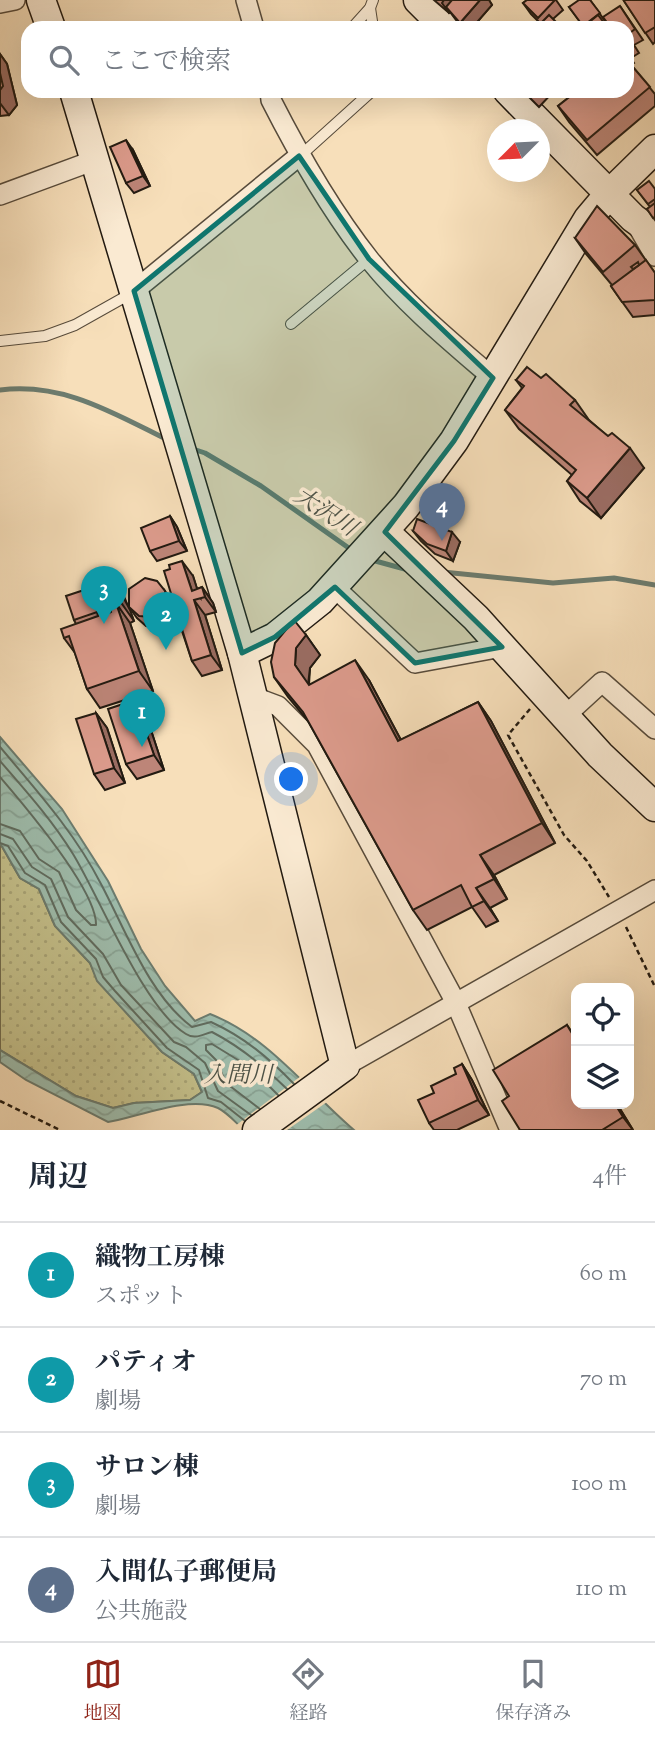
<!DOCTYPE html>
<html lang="ja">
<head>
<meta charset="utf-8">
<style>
	:root { --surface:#fff; --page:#f2f2f3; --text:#1f2937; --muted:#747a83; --line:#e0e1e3; --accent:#8f2418 }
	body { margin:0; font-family:"Sorts Mill Goudy","Noto Serif JP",serif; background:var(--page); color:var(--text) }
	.controls { position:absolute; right:21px; bottom:21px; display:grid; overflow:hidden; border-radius:14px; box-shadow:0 7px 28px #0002 }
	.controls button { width:63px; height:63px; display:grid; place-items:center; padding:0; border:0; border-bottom:2px solid var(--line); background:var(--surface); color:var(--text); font:35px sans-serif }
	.compass { position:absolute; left:487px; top:119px; width:63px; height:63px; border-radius:50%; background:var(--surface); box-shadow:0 7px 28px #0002; rotate:246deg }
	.you { position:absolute; left:292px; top:780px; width:24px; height:24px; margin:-18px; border:5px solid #fff; border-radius:50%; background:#1a73e8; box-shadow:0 0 0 10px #1a73e833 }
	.badge { display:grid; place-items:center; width:46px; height:46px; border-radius:50%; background:var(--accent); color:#fff; font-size:23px; font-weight:700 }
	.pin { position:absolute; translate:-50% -58px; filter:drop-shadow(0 2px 4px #0008) }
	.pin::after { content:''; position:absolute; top:37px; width:24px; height:21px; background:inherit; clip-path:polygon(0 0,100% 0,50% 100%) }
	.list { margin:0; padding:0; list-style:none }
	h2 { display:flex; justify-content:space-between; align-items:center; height:91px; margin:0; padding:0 28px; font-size:30px }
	h2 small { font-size:23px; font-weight:400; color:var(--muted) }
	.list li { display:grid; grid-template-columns:46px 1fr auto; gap:21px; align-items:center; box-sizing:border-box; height:105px; padding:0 28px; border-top:2px solid var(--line) }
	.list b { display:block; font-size:26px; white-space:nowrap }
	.list p { margin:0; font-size:23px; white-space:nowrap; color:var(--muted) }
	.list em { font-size:23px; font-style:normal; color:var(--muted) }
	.icon { flex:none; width:38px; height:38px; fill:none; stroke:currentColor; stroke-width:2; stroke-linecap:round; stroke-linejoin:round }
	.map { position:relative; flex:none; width:655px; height:1130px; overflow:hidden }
	.search { position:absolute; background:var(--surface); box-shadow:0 7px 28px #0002; left:21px; right:21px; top:21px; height:77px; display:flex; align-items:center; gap:18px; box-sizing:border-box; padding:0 24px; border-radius:21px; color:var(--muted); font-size:26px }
	.sheet { height:511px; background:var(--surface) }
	nav { display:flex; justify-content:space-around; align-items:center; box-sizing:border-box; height:98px; border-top:2px solid var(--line); background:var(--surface); font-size:19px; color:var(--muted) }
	nav a { display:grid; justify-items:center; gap:4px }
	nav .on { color:var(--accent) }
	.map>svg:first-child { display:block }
	.grass { fill:url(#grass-dots); stroke:#736d4e; stroke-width:2 }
	.water { fill:url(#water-waves); stroke:#6c7c6f; stroke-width:2 }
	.pier { fill:#f7dfba }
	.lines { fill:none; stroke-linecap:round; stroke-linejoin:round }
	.shore { stroke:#606c5f; stroke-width:2 }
	.stream { stroke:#6c7c6f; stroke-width:5 }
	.lane-casing { stroke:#574b3b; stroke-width:12 }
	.street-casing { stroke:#574b3b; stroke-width:22 }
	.secondary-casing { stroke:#221a11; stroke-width:31 }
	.path { stroke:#221a11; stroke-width:2.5; stroke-dasharray:5 3.5; stroke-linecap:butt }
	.lane { stroke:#faead2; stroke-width:10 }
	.street { stroke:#faead2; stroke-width:19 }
	.secondary { stroke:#faead2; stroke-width:28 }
	.wall { fill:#bd8578; stroke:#221a11; stroke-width:2; fill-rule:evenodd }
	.shaded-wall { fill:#9a6c62; stroke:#221a11; stroke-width:2 }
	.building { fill:#dc9b8c; stroke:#221a11; stroke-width:2; fill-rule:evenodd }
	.marked { fill:#0f766e; fill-opacity:0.2; stroke:#0f766e; stroke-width:5; stroke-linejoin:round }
	.labels { text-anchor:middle; stroke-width:7; stroke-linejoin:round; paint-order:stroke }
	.water-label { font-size:23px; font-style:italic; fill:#4d5348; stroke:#faead2 }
</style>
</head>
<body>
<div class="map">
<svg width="655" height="1130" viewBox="0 0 655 1130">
	<defs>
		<pattern id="grass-dots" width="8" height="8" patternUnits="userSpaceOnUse" patternTransform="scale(1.75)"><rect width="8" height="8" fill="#c4c08b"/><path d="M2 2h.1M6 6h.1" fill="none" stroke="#a8a477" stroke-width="1.8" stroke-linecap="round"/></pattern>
		<pattern id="water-waves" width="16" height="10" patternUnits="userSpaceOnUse" patternTransform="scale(1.75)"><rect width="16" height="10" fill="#9ebdad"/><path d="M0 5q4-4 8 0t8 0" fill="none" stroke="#88a294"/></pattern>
	</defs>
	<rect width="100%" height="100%" fill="#f7dfba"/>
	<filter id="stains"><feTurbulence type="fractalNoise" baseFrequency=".00286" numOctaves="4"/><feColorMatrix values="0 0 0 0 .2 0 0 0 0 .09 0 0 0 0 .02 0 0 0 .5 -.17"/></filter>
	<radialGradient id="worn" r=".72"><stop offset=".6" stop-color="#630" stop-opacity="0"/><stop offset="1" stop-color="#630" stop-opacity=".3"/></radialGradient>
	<!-- grass -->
	<polygon class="grass" points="0,843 20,878 39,889 55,926 90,963 98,981 162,1052 194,1074 202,1092 190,1100 134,1103 113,1108 76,1096 0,1050"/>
	<!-- water -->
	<path class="water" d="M 0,737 L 62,809 L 108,881 L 141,949 L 165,986 L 195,1021 L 210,1014 C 269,1037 307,1090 354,1130 L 244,1130 C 236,1123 228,1113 218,1108 C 189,1095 138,1117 108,1122 L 26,1080 L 0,1062 L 0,1050 L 76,1096 L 113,1108 L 134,1103 L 190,1100 L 202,1092 L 194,1074 L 162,1052 L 97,981 L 90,963 L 55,926 L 39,889 L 20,878 L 0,843 Z"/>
	<!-- pier -->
	<polygon class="pier" points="301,1076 327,1102 287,1130 239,1130 235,1126"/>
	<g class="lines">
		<!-- shore -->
		<g class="shore">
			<path d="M 0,747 C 37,791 75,833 101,884 C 126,931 149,995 192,1027 L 211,1022 C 244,1037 269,1058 294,1084"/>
			<path d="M 0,761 C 26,791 52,820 73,854 C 100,898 144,1009 186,1034 C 195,1040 203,1034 212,1032 C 241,1047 263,1065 287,1089"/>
			<path d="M 0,777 C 24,805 97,890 96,925 L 91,925 L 76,910 L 59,872 L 39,859 L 20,831 L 0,824"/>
			<polyline points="0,834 13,839 32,867 51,879 68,917 103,954 121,985 174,1042 186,1047 205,1063 218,1091 251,1115"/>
			<polyline points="0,843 8,846 25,873 45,885 61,922 96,959 103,977 115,991 167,1048 199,1070 208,1098 221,1102 245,1121"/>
			<polyline points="260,1109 226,1083 216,1060 206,1050 206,1045 212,1044 251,1068 278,1095"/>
		</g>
		<!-- stream -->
		<g class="stream">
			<path d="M 0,390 C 63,382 113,413 168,440"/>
			<polyline points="190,448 205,453 261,486 353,551"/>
			<polyline points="368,559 412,571"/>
			<polyline points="443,572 553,583 614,578 655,585"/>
		</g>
		<!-- lane casing -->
		<g class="lane-casing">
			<g id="lane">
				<polyline points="370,8 373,28"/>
				<polyline points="352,28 370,8 373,0"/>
				<polyline points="300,156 372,91"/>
				<polyline points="291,324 369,259"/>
				<polyline points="0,341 45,336 75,325 132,293"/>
			</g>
		</g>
		<!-- street casing -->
		<g class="street-casing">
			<g id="street">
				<polyline points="246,0 254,28"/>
				<polyline points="0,3 15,0"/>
				<path d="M 270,91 L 271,100 C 299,155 331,211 369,259 C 405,304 450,341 493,378"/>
				<polyline points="0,195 95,160"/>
				<polyline points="637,225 655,256"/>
				<polyline points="134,291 299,156"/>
				<polyline points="334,587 415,663 502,647"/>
				<polyline points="254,697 278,706 317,745 455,1001 510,1130"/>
				<polyline points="565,716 602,682 655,729"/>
				<polyline points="345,1066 655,890"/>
			</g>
		</g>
		<!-- secondary casing -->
		<g class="secondary-casing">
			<g id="secondary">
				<polyline points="41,0 51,28"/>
				<polyline points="418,0 446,28"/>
				<polyline points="74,91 242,653 345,1066 257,1130"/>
				<polyline points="508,91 633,218 655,234"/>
				<polyline points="385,532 476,618 600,755 655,807"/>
				<polyline points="242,653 275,637 320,601 406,506 454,441 588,219 609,194 655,149"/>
			</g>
		</g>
		<!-- path -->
		<g class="path">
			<polyline points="530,709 508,735 564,835 587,861 609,897"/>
			<polyline points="626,927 655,987"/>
			<polyline points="0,1101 60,1130"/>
		</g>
		<!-- lane -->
		<use href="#lane" class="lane"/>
		<!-- street -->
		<use href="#street" class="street"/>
		<!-- secondary -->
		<use href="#secondary" class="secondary"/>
	</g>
	<!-- wall -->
	<g class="wall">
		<polygon points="434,0 489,0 492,5 472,28 462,28 450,12 449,13"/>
		<polygon points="527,0 556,0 563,10 553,19 542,25 531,14 523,3"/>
		<polygon points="590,0 607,24 606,25 584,27 569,7"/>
		<polygon points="655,0 655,42 653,44 624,1"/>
		<polygon points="620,6 643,40 634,45 639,53 631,58 627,52 627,28"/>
		<polygon points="627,53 634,63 631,65 655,94 655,106 597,155 569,122 558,106 572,95 569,91 627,91"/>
		<polygon points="0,54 7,64 17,105 9,115 0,116"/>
		<polygon points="521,91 554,91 539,107 526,94 525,95"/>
		<polygon points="133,150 150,186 134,193 126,183"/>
		<polygon points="655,189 655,220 647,209 650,207 637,190"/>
		<polygon points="575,238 635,245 655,273 655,315 633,317 611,286 612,285 586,254"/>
		<polygon points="541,378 575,400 589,420 644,468 601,518 580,501 567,481 572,475 519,429 505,410 522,388 516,380"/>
		<polygon points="170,516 177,527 187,551 157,561 150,551"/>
		<polygon points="413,531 460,542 453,561 435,554 421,541"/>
		<polygon points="193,576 197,589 202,587 213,603 216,612 205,615 222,670 202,676 192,661 179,622 173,613 173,615 159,628 146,626 137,618 129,607 172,600"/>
		<path d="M 123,594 L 134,621 L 130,623 L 153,691 L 100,708 L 87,689 L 75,653 L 64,638 L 76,624 L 74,620 ZM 109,607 L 111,612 L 105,615 L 103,609 Z"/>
		<polygon points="306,635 320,655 310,668 309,685 369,680 401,740 478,702 491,721 555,843 494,875 507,899 490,908 498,921 486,927 472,907 427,930 413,910 308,721 288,697 274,677"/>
		<polygon points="96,713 107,728 125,783 105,790 94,774"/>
		<polygon points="146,715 164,770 137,779 126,764"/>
		<polygon points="567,1025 576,1038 576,1104 617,1104 633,1130 520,1130 509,1096"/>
		<polygon points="462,1064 472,1080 489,1115 457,1130 434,1130 429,1123 434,1093 456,1074"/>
	</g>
	<!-- shaded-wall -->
	<g class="shaded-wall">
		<polygon points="444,0 460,0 446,7 450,12 449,13 442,3"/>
		<polygon points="480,0 489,0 492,5 472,28 463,28 460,23"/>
		<polygon points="0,54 7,64 17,105 9,115 0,103"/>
		<polygon points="126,140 133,150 150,186 143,176"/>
		<polygon points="630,448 644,468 601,518 587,498"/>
		<polygon points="170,516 177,527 187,551 179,541"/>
		<polygon points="452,532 460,542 453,561 446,551"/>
		<polygon points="182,561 193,576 200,598 192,591"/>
		<polygon points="202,587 213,603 216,612 205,597"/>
		<polygon points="119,589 130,610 134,621 120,601 117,591"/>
		<polygon points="165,591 173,602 170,609 173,615 166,604"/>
		<polygon points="194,600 205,615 222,670 211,655"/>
		<polygon points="116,603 130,623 153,691 139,671"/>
		<polygon points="306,635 320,655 310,668 308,685 295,665 296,648"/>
		<polygon points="355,660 369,680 412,761 398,741"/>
		<polygon points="135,700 146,715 164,770 154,755"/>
		<polygon points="478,702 491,721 555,843 542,823"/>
		<polygon points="96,713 107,728 125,783 114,768"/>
		<polygon points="480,855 494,875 507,899 494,879"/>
		<polygon points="476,888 490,908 498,921 484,901"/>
		<polygon points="462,1064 472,1080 489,1115 478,1100"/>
		<polygon points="615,1104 617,1104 633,1130 623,1117"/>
	</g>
	<!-- building -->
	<g class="building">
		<polygon points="452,0 480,0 460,23 446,7"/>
		<polygon points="527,0 555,0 538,18 523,3"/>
		<polygon points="579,0 590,0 600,13 583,26 569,7"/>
		<polygon points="625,0 655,0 655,27 645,33 624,1"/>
		<polygon points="620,6 635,29 627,35 627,28 611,28 603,17"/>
		<polygon points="549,15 562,28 540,28 545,23 543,21"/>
		<polygon points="598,15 608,28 582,28"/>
		<polygon points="627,35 632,43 627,46"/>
		<polygon points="627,60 650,87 587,140 558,106 577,91 627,91"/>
		<polygon points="0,73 3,86 0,90"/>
		<polygon points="525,91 537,91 531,97"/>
		<polygon points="126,140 143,176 126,183 110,147"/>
		<polygon points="649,181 655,189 655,199 648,204 637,190"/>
		<polygon points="655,203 655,217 653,218 647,209"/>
		<polygon points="597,206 635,245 603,272 575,238"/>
		<polygon points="646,260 655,273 655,300 622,302 611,286"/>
		<polygon points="638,262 639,265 633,269 631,267"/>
		<polygon points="527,367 541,378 546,374 575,400 570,405 608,436 612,433 630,448 587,498 567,481 576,470 505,410 524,386 516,380"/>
		<polygon points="170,516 179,541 150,551 141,528"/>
		<polygon points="417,519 452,532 446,551 427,544 413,531"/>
		<polygon points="182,561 192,591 202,587 205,597 194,600 211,655 192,661 175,607 170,609 167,601 173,600 164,571 170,569 169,565"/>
		<polygon points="145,578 157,581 165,591 166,604 152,617 139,616 129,607 129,589"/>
		<polygon points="119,589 123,600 117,591 104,595 103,594"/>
		<path d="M 84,590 L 88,600 L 117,591 L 120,601 L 116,603 L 139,671 L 87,689 L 69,636 L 64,638 L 61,629 L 98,616 L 97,612 L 74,620 L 66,596 ZM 110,607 L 111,612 L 105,615 L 103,609 Z"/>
		<polygon points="294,620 306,635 296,648 295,665 309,685 355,660 398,741 478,702 542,823 480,855 494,879 476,888 484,901 472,907 461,885 413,910 303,712 274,677 271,662 275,643"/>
		<polygon points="135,700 154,755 126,764 108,709"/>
		<polygon points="96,713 114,768 94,774 76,719"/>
		<polygon points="567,1025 576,1040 576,1104 615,1104 623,1117 602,1130 520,1130 502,1101 509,1096 493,1070"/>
		<polygon points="462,1064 478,1100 429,1123 418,1100 434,1093 431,1086 456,1074 454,1068"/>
	</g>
	<!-- marked area -->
	<path class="marked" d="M 299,156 L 369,259 L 493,378 L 454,441 L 385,532 L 502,647 L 415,663 L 335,587 L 275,637 L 242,653 L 134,291 Z"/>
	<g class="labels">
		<!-- water labels -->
		<g class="water-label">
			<text transform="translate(326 511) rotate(33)" y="8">大沢川</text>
			<text x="238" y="1082">入間川</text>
		</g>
	</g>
	<rect width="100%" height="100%" filter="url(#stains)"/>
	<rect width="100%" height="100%" fill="url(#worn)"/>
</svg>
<div class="controls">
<button><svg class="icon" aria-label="locate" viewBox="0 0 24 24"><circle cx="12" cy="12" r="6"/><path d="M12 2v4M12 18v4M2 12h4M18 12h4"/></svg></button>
<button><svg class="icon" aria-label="layers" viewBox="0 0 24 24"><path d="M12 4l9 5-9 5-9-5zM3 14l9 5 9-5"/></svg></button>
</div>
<svg class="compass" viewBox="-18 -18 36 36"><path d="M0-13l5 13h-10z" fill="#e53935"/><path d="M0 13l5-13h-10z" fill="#747a83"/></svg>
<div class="you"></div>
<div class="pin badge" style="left:142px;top:747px;background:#0f9aa8">1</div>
<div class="pin badge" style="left:166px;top:650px;background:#0f9aa8">2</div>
<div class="pin badge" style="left:104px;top:624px;background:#0f9aa8">3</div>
<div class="pin badge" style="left:442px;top:541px;background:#5c6f8a">4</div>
<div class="search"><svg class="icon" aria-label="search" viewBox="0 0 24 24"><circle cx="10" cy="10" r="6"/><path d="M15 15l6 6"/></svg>ここで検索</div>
</div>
<section class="sheet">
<h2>周辺<small>4件</small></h2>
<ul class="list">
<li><span class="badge" style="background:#0f9aa8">1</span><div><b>織物工房棟</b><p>スポット</p></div><em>60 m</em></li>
<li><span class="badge" style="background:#0f9aa8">2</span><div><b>パティオ</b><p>劇場</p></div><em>70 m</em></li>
<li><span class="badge" style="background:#0f9aa8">3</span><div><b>サロン棟</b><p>劇場</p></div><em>100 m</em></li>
<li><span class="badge" style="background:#5c6f8a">4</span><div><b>入間仏子郵便局</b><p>公共施設</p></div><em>110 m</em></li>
</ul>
</section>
<nav>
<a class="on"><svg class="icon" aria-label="map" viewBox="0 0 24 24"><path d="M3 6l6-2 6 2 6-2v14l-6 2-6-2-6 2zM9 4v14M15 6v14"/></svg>地図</a>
<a><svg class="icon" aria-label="directions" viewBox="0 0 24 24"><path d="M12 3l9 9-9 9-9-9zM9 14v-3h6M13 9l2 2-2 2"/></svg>経路</a>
<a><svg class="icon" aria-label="saved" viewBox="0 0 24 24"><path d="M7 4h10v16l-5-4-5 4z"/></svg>保存済み</a>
</nav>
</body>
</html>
